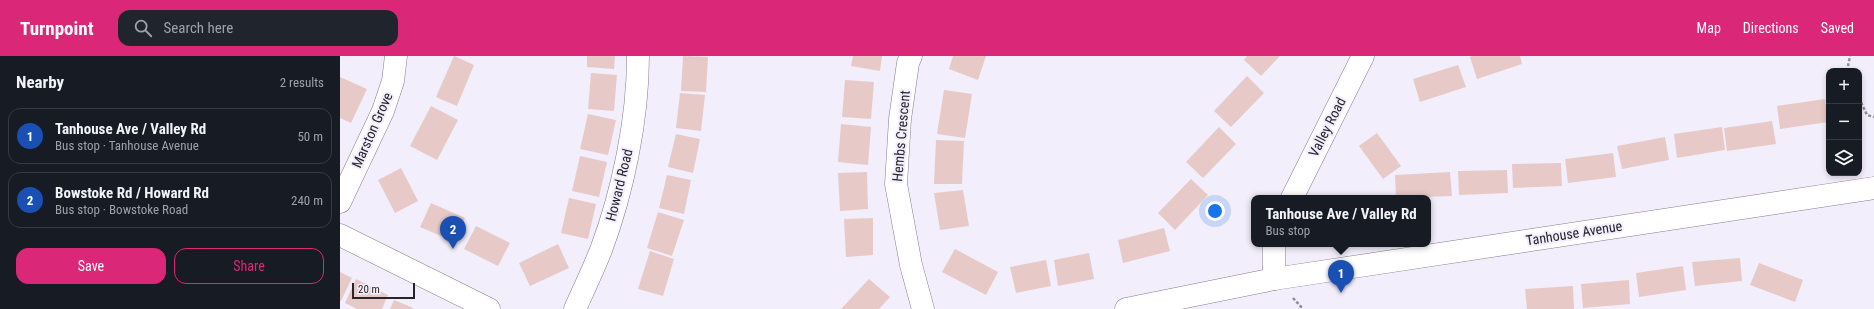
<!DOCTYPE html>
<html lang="en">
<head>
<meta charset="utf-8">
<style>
	:root { --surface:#171b24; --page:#20242c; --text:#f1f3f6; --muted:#9ea1a6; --line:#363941; --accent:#db2777 }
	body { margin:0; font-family:"Roboto Condensed",sans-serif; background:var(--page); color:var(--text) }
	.controls { position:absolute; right:12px; top:12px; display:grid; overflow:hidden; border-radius:8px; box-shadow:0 2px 6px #0003 }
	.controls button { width:36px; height:36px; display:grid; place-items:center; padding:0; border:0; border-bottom:1px solid var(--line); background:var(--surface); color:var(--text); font:20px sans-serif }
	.scale { position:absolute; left:12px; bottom:10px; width:63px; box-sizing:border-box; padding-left:4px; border:2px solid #27242c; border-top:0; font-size:11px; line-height:14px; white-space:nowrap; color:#27242c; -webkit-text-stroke:3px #f3eefc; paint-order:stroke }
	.you { position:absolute; left:875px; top:155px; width:14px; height:14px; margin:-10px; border:3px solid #fff; border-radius:50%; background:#1a73e8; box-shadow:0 0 0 6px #1a73e833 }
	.badge { display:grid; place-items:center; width:26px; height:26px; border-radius:50%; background:var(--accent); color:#fff; font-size:13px; font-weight:700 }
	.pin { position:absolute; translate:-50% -33px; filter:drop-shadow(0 1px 2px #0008) }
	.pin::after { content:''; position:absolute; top:21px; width:14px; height:12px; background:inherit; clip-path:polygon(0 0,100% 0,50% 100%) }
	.popup { position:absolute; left:911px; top:139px; width:180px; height:52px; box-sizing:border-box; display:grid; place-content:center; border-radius:8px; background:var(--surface); filter:drop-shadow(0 1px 3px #0005); font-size:13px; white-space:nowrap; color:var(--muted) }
	.popup b { font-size:15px; color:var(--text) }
	.popup::after { content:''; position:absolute; left:50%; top:100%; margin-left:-8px; border:8px solid transparent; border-top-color:var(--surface) }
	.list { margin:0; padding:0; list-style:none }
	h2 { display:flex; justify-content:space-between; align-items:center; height:52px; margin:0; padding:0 16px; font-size:17px }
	h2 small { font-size:13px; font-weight:400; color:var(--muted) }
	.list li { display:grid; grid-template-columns:26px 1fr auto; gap:12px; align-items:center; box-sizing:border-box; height:56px; margin:0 8px 8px; padding:0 8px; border:1px solid var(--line); border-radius:12px }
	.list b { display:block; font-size:15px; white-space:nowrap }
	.list p { margin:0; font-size:13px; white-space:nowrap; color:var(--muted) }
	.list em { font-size:13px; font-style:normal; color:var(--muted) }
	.actions { display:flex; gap:8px; padding:12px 16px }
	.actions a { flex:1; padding:9px 0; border:1px solid var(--accent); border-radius:12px; text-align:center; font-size:14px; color:var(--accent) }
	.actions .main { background:var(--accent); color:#fff }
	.icon { flex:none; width:22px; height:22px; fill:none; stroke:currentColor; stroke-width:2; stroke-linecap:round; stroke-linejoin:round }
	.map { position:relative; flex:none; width:1534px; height:253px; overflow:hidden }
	header { display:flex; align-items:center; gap:24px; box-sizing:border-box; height:56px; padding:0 20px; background:var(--accent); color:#fff }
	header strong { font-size:19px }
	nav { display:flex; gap:22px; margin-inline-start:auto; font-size:14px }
	.search { width:280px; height:36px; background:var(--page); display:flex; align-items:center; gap:10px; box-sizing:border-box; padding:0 14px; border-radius:12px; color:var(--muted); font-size:15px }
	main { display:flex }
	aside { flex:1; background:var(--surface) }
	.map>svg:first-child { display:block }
	.building { fill:#e7cac8 }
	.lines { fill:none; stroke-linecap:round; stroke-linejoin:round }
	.street-casing { stroke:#847c91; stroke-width:23 }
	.path { stroke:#918d98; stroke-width:2.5; stroke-dasharray:3 2; stroke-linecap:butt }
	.street { stroke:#fff; stroke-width:22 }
	.labels { text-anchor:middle; stroke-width:4; stroke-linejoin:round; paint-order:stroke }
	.street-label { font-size:14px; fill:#27242c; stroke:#f3eefc }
</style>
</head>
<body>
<header>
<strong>Turnpoint</strong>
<div class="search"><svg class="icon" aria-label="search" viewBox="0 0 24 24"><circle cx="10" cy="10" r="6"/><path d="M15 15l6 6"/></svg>Search here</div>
<nav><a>Map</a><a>Directions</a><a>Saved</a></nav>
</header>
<main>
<aside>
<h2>Nearby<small>2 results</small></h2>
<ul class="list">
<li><span class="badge" style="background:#1a4fb4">1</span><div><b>Tanhouse Ave / Valley Rd</b><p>Bus stop · Tanhouse Avenue</p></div><em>50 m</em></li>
<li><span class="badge" style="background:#1a4fb4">2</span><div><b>Bowstoke Rd / Howard Rd</b><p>Bus stop · Bowstoke Road</p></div><em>240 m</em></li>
</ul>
<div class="actions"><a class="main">Save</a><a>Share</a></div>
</aside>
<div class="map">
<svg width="1534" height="253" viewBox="0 0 1534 253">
	<rect width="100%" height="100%" fill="#f3eefc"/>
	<!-- building -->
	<g class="building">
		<polygon points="114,0 134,9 117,50 96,41"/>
		<polygon points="247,0 275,0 274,13 247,11"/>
		<polygon points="343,0 368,1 366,36 341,35"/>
		<polygon points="513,0 542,0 540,15 511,10"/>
		<polygon points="613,0 646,0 638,24 609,13"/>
		<polygon points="907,0 940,0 921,20 904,4"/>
		<polygon points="1132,0 1180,0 1182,8 1137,23 1130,1"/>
		<polygon points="1118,9 1126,31 1080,46 1073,23"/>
		<polygon points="251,17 277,19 274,55 248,53"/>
		<polygon points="907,20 924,37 891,71 874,55"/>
		<polygon points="0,21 27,33 11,67 0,62"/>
		<polygon points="505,24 534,26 531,63 502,61"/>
		<polygon points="604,34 632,38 625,82 597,78"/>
		<polygon points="340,37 365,39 361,75 336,72"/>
		<polygon points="1485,43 1488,66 1440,73 1437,50"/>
		<polygon points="91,50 118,64 97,104 70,90"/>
		<polygon points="248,58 276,64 268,99 240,93"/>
		<polygon points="1432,65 1436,88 1387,95 1384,72"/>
		<polygon points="501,68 531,71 528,109 498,106"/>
		<polygon points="879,71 896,88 863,122 846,106"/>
		<polygon points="1382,71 1385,94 1337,102 1334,78"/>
		<polygon points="1037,77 1061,110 1043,123 1019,90"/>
		<polygon points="336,78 360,83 353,117 328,111"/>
		<polygon points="1325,81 1329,104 1282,113 1277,90"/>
		<polygon points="596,84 624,85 622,128 594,128"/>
		<polygon points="1273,97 1276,121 1228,127 1225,103"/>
		<polygon points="240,100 267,106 259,141 232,135"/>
		<polygon points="1221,107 1222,130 1173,132 1172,108"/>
		<polygon points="61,112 78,145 55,157 38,124"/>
		<polygon points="1167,114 1168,137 1119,139 1118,115"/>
		<polygon points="527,116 528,153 500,155 498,117"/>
		<polygon points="1110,116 1112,140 1056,142 1055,119"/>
		<polygon points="327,119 351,124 344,158 319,152"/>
		<polygon points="851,123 868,139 835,174 818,157"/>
		<polygon points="623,134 629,170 600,174 594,137"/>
		<polygon points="229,142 256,148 248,183 221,177"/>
		<polygon points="91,147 125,162 115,186 80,171"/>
		<polygon points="318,156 344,164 332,200 307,192"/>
		<polygon points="533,162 533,199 506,201 504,163"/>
		<polygon points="136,170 170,187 158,210 124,193"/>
		<polygon points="824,172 830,195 783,207 778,184"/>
		<polygon points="218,188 229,212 190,230 179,207"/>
		<polygon points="615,193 658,216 646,239 602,216"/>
		<polygon points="310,195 334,203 323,240 298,233"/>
		<polygon points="749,197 754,223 718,230 714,204"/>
		<polygon points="1400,202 1402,225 1355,230 1352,206"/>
		<polygon points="706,204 711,230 676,237 670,211"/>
		<polygon points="1419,207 1463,224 1455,246 1410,229"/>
		<polygon points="1343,210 1346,234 1299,241 1296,217"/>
		<polygon points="0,216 12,222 1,245 0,245"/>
		<polygon points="16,223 48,239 42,253 17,253 5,247"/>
		<polygon points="529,223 550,241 539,253 501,253"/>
		<polygon points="1289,224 1290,248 1243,252 1241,228"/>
		<polygon points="1233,230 1234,253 1187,253 1185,233"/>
		<polygon points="54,244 71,251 74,253 50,253"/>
	</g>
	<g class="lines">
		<!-- street casing -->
		<g class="street-casing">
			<g id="street">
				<polyline points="571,0 568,7 560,63 556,128 571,209 583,253"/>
				<polyline points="952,142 1023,0"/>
				<polyline points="0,146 43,55 53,25 56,0"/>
				<polyline points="0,179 149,253"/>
				<polyline points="934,223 934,188"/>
				<path d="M 235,253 C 244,233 253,214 261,194 C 283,135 298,63 298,0"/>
				<polyline points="786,253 934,223 1534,132"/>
			</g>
		</g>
		<!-- path -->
		<g class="path">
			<polyline points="1507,15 1510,0"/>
			<polyline points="1519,42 1527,59 1534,61"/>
			<polyline points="953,242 963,253"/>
		</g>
		<!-- street -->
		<use href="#street" class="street"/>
	</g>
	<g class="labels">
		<!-- street labels -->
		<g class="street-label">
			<text transform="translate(987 71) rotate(-63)" y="5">Valley Road</text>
			<text transform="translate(32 74) rotate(-66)" y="5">Marston Grove</text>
			<text transform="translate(561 80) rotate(-85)" y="5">Hembs Crescent</text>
			<text transform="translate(279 129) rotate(-76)" y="5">Howard Road</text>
			<text transform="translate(1234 177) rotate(-9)" y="5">Tanhouse Avenue</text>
		</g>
	</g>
</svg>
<div class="controls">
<button>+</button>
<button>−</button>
<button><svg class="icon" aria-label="layers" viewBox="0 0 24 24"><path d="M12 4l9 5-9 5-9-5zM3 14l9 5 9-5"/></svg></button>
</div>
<div class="scale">20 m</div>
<div class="you"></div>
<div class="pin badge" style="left:1001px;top:237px;background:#1a4fb4">1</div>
<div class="popup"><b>Tanhouse Ave / Valley Rd</b>Bus stop</div>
<div class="pin badge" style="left:113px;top:193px;background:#1a4fb4">2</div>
</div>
</main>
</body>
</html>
